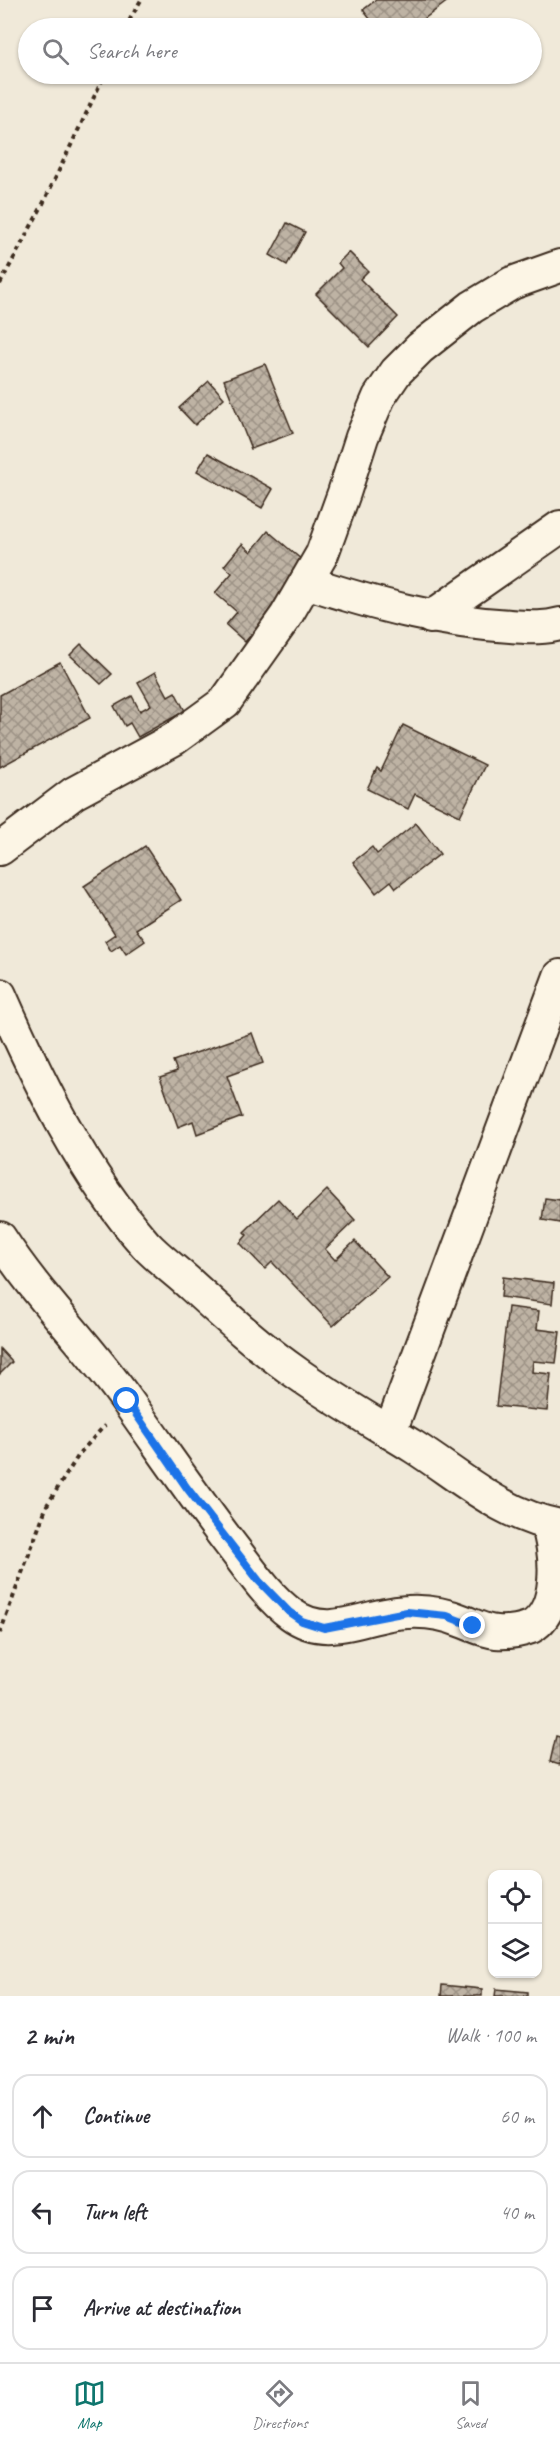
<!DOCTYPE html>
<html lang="en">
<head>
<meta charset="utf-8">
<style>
	:root { --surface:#fff; --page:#f2f2f3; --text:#2b2b33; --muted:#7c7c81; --line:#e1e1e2; --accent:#0f766e }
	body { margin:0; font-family:Caveat,sans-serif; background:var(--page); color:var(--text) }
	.controls { position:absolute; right:18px; bottom:18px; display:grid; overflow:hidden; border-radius:12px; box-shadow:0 2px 4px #0004 }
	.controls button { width:54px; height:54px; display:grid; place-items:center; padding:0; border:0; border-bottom:2px solid var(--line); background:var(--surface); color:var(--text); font:30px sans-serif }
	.stop { position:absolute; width:18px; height:18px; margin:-14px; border:4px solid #1a73e8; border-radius:50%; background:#fff }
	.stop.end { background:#1a73e8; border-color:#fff; box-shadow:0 2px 6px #0008 }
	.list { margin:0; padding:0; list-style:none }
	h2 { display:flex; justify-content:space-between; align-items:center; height:78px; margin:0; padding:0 24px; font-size:26px }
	h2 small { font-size:20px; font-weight:400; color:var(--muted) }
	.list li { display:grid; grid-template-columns:39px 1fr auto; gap:18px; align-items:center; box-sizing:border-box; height:84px; margin:0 12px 12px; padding:0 12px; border:2px solid var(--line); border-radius:18px }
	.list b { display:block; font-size:22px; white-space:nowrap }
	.list em { font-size:20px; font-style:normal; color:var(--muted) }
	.icon { flex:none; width:33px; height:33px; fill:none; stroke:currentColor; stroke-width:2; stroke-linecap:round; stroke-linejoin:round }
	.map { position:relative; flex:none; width:560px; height:1996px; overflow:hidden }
	.search { position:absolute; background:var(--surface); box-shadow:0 2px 4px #0004; left:18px; right:18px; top:18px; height:66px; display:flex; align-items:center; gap:15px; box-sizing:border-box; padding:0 21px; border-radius:33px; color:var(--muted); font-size:22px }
	.sheet { height:366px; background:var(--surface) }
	nav { display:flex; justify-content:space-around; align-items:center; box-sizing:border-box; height:84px; border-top:2px solid var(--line); background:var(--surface); font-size:16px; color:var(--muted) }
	nav a { display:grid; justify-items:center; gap:3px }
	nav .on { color:var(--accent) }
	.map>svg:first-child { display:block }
	.building { fill:url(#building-cross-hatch); stroke:#3b2a1e; stroke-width:1.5 }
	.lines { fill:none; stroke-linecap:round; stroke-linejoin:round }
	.minor-casing { stroke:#3b2a1e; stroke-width:36 }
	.path { stroke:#3b2a1e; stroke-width:4; stroke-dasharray:4.5 4.5; stroke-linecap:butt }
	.minor { stroke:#fcf5e5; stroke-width:32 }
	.route { stroke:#1a73e8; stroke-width:8 }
</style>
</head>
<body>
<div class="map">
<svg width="560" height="1996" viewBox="0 0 560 1996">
	<defs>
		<pattern id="building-cross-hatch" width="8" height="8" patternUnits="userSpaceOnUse" patternTransform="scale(1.5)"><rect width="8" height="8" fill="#beb3a4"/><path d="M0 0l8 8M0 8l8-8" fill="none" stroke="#9c9285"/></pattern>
	</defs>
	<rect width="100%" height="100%" fill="#f0e9d9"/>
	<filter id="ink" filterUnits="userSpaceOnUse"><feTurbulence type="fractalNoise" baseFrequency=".0167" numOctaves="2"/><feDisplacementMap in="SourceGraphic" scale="12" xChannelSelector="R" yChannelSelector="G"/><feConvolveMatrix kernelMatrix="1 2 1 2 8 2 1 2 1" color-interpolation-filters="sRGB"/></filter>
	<g filter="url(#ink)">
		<!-- building -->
		<g class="building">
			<polygon points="376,0 449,0 412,28 377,28 363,10"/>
			<polygon points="287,223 305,232 287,265 270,255"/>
			<polygon points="349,252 368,271 360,279 398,317 369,347 316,294 342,268 338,263"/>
			<polygon points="265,364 293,433 251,449 224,380"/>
			<polygon points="209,381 224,398 195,425 179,408"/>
			<polygon points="208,453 273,489 262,508 197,471"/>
			<polygon points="268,531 309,566 245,642 226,625 237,612 215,593 232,573 224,566 242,544 251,552"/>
			<polygon points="81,644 112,674 101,684 70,655"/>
			<polygon points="60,662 90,718 0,767 0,695"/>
			<polygon points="155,672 168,696 175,692 185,711 138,737 130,723 125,726 114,706 132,696 140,711 151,705 138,682"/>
			<polygon points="403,725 485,765 460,816 415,794 408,809 367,789 377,768 381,771"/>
			<polygon points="416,823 440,854 396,888 391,881 376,893 353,862 372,847 377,854"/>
			<polygon points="145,846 181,900 136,929 145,941 126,954 120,945 111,951 105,941 115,934 84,886"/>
			<polygon points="252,1033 263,1063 227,1076 242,1117 197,1134 193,1121 178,1127 160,1077 177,1071 173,1061"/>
			<polygon points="327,1190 355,1220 325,1249 335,1260 355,1241 388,1277 333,1326 272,1262 265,1269 240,1243 247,1235 244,1232 278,1199 297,1219"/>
			<polygon points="545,1198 560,1200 560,1223 542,1220"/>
			<polygon points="503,1277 554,1283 552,1304 501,1297"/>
			<polygon points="508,1307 539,1311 537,1329 560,1332 556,1363 533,1361 532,1372 551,1374 547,1411 496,1406"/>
			<polygon points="0,1349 12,1362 0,1374"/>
			<polygon points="556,1736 560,1737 560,1765 550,1762"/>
			<polygon points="442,1985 482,1989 482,1996 441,1996"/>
			<polygon points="496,1989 528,1992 528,1996 495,1996"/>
		</g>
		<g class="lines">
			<!-- minor casing -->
			<g class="minor-casing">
				<g id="minor">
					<path d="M 306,582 C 373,604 439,622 510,626 C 527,627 543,629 560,624"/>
					<polyline points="431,617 560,527"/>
					<polyline points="0,849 74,793 174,739 225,702 286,616 322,554 344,493 362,437 379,397 396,372 420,348 472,307 512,283 560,266"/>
					<path d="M 0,995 C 38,1081 83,1174 146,1245 C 159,1259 176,1271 190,1284 C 224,1315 260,1348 298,1374 C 335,1400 375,1423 414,1447 C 461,1477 503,1516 560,1526"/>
					<path d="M 0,1238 C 38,1297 88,1345 128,1402 C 163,1451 197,1501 234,1549 C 251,1571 268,1597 291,1614 C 329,1642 366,1613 408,1612 C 426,1611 445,1614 462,1621 C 473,1625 484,1631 496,1632 C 508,1633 520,1631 531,1627 C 560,1610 558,1557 547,1524"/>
					<polyline points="390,1432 560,976"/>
				</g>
			</g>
			<!-- path -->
			<g class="path">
				<polyline points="125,28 141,0"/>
				<polyline points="0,284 42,206 105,74"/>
				<polyline points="0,1633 47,1505 80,1453 105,1425"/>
			</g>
			<!-- minor -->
			<use href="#minor" class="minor"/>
		</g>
	</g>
	<g class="lines" filter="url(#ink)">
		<!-- route -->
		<polyline class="route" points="127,1401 187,1488 259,1581 289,1612 302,1621 324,1628 407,1612 447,1616 473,1626"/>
	</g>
</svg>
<div class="controls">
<button><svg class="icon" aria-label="locate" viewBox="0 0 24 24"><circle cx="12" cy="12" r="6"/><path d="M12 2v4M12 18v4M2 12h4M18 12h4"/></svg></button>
<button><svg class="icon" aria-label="layers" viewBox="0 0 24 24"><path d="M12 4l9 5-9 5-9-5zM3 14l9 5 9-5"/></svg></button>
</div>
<div class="stop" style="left:127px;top:1401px"></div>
<div class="stop end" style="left:473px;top:1626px"></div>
<div class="search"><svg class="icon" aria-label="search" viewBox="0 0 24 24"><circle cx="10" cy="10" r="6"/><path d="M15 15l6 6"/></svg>Search here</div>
</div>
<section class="sheet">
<h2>2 min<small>Walk · 100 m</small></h2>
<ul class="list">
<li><svg class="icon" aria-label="ahead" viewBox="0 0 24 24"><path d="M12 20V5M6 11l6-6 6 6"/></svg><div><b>Continue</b></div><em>60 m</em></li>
<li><svg class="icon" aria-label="left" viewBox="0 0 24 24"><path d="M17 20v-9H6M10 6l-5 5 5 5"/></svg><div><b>Turn left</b></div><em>40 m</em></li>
<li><svg class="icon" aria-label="arrive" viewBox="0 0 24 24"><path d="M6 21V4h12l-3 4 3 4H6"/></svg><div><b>Arrive at destination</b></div></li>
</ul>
</section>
<nav>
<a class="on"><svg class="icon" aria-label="map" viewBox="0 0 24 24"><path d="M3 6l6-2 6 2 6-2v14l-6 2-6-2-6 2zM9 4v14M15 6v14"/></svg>Map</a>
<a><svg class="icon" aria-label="directions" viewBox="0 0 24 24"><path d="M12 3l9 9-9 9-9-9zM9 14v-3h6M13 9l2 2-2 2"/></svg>Directions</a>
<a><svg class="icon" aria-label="saved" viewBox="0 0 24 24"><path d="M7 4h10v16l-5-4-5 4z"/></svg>Saved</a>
</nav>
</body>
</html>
